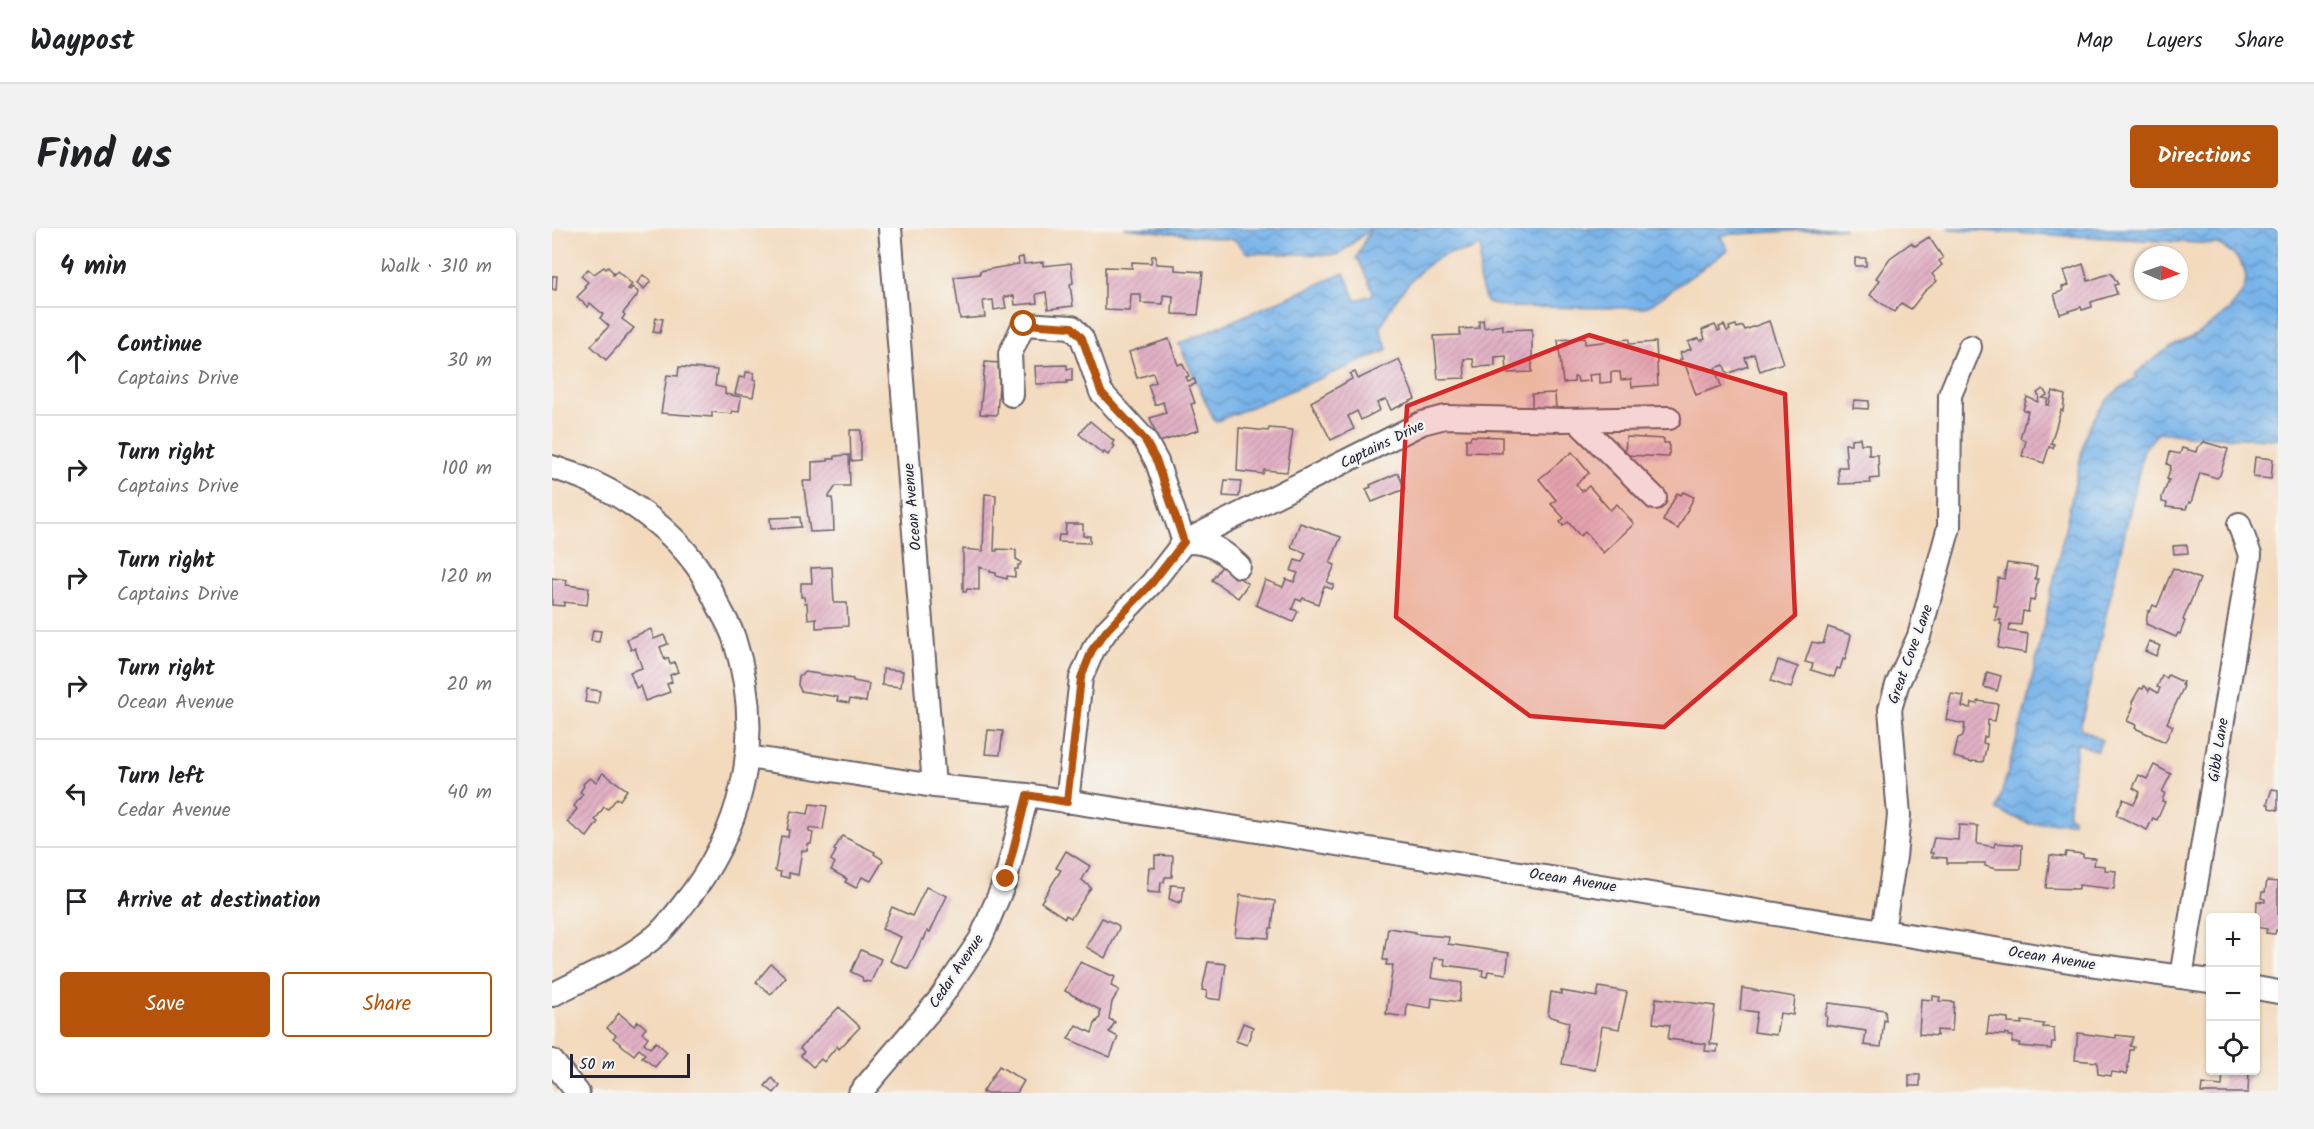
<!DOCTYPE html>
<html lang="en">
<head>
<meta charset="utf-8">
<style>
	:root { --surface:#fff; --page:#f2f2f2; --text:#202124; --muted:#757577; --line:#e0e0e0; --accent:#b45309 }
	body { margin:0; font-family:Kalam,sans-serif; background:var(--page); color:var(--text) }
	.controls { position:absolute; right:18px; bottom:18px; display:grid; overflow:hidden; border-radius:6px; box-shadow:0 2px 4px #0004 }
	.controls button { width:54px; height:54px; display:grid; place-items:center; padding:0; border:0; border-bottom:2px solid var(--line); background:var(--surface); color:var(--text); font:30px sans-serif }
	.compass { position:absolute; left:1582px; top:18px; width:54px; height:54px; border-radius:50%; background:var(--surface); box-shadow:0 2px 4px #0004; rotate:92deg }
	.scale { position:absolute; left:18px; bottom:15px; width:120px; box-sizing:border-box; padding-left:6px; border:3px solid #22223b; border-top:0; font-size:16px; line-height:21px; white-space:nowrap; color:#22223b; -webkit-text-stroke:4px #f6f6f2; paint-order:stroke }
	.stop { position:absolute; width:18px; height:18px; margin:-14px; border:4px solid #b45309; border-radius:50%; background:#fff }
	.stop.end { background:#b45309; border-color:#fff; box-shadow:0 2px 6px #0008 }
	.list { margin:0; padding:0; list-style:none }
	h2 { display:flex; justify-content:space-between; align-items:center; height:78px; margin:0; padding:0 24px; font-size:26px }
	h2 small { font-size:20px; font-weight:400; color:var(--muted) }
	.list li { display:grid; grid-template-columns:39px 1fr auto; gap:18px; align-items:center; box-sizing:border-box; height:108px; padding:0 24px; border-top:2px solid var(--line) }
	.list b { display:block; font-size:22px; white-space:nowrap }
	.list p { margin:0; font-size:20px; white-space:nowrap; color:var(--muted) }
	.list em { font-size:20px; font-style:normal; color:var(--muted) }
	.actions { display:flex; gap:12px; padding:18px 24px }
	.actions a { flex:1; padding:14px 0; border:2px solid var(--accent); border-radius:6px; text-align:center; font-size:21px; color:var(--accent) }
	.actions .main { background:var(--accent); color:#fff }
	.icon { flex:none; width:33px; height:33px; fill:none; stroke:currentColor; stroke-width:2; stroke-linecap:round; stroke-linejoin:round }
	.map { position:relative; flex:none; width:1726px; height:865px; overflow:hidden; border-radius:6px }
	header { display:flex; align-items:center; gap:36px; box-sizing:border-box; height:84px; padding:0 30px; background:var(--surface); border-bottom:2px solid var(--line) }
	header strong { font-size:28px }
	nav { display:flex; gap:33px; margin-inline-start:auto; font-size:21px }
	.intro { display:flex; align-items:center; justify-content:space-between; box-sizing:border-box; height:144px; padding:0 36px }
	h1 { margin:0; font-size:42px }
	.button { padding:15px 27px; border-radius:6px; background:var(--accent); color:#fff; font-size:21px; font-weight:700 }
	main { display:flex; gap:36px; padding:0 36px }
	aside { flex:1; background:var(--surface); border-radius:6px; box-shadow:0 2px 4px #0004 }
	.map>svg:first-child { display:block }
	.water { fill:url(#water-waves); stroke:#4c6a92; stroke-width:1.5 }
	.building { fill:url(#building-hatch) }
	.lines { fill:none; stroke-linecap:round; stroke-linejoin:round }
	.minor-casing { stroke:#6b6268; stroke-width:26 }
	.minor { stroke:#fff; stroke-width:22 }
	.route { stroke:#b45309; stroke-width:8 }
	.marked { fill:#d62828; fill-opacity:0.2; stroke:#d62828; stroke-width:4.5; stroke-linejoin:round }
	.labels { text-anchor:middle; stroke-width:5; stroke-linejoin:round; paint-order:stroke }
	.street-label { font-size:15px; fill:#22223b; stroke:#f6f6f2 }
</style>
</head>
<body>
<header>
<strong>Waypost</strong>
<nav><a>Map</a><a>Layers</a><a>Share</a></nav>
</header>
<div class="intro"><h1>Find us</h1><a class="button">Directions</a></div>
<main>
<aside>
<h2>4 min<small>Walk · 310 m</small></h2>
<ul class="list">
<li><svg class="icon" aria-label="ahead" viewBox="0 0 24 24"><path d="M12 20V5M6 11l6-6 6 6"/></svg><div><b>Continue</b><p>Captains Drive</p></div><em>30 m</em></li>
<li><svg class="icon" aria-label="right" viewBox="0 0 24 24"><path d="M7 20v-9h11M14 6l5 5-5 5"/></svg><div><b>Turn right</b><p>Captains Drive</p></div><em>100 m</em></li>
<li><svg class="icon" aria-label="right" viewBox="0 0 24 24"><path d="M7 20v-9h11M14 6l5 5-5 5"/></svg><div><b>Turn right</b><p>Captains Drive</p></div><em>120 m</em></li>
<li><svg class="icon" aria-label="right" viewBox="0 0 24 24"><path d="M7 20v-9h11M14 6l5 5-5 5"/></svg><div><b>Turn right</b><p>Ocean Avenue</p></div><em>20 m</em></li>
<li><svg class="icon" aria-label="left" viewBox="0 0 24 24"><path d="M17 20v-9H6M10 6l-5 5 5 5"/></svg><div><b>Turn left</b><p>Cedar Avenue</p></div><em>40 m</em></li>
<li><svg class="icon" aria-label="arrive" viewBox="0 0 24 24"><path d="M6 21V4h12l-3 4 3 4H6"/></svg><div><b>Arrive at destination</b></div></li>
</ul>
<div class="actions"><a class="main">Save</a><a>Share</a></div>
</aside>
<div class="map">
<svg width="1726" height="865" viewBox="0 0 1726 865">
	<defs>
		<pattern id="water-waves" width="16" height="10" patternUnits="userSpaceOnUse" patternTransform="scale(1.5)"><rect width="16" height="10" fill="#77b3e9"/><path d="M0 5q4-4 8 0t8 0" fill="none" stroke="#6191be"/></pattern>
		<pattern id="building-hatch" width="6" height="6" patternUnits="userSpaceOnUse" patternTransform="scale(1.5)"><rect width="6" height="6" fill="#e1b0c4"/><path d="M-1 1l2-2M0 6l6-6M5 7l2-2" fill="none" stroke="#c197a9"/></pattern>
	</defs>
	<rect width="100%" height="100%" fill="#f6f6f2"/>
	<filter id="ink" filterUnits="userSpaceOnUse"><feTurbulence type="fractalNoise" baseFrequency=".0167" numOctaves="2"/><feDisplacementMap in="SourceGraphic" scale="12" xChannelSelector="R" yChannelSelector="G"/><feConvolveMatrix kernelMatrix="1 2 1 2 8 2 1 2 1" color-interpolation-filters="sRGB"/></filter>
	<filter id="wash" filterUnits="userSpaceOnUse"><feTurbulence type="fractalNoise" baseFrequency=".008" numOctaves="4" result="noise"/><feDisplacementMap in="SourceGraphic" scale="24" xChannelSelector="R" yChannelSelector="G"/><feGaussianBlur stdDeviation="1.35" result="paint"/><feColorMatrix in="noise" values="0 0 0 0 0 0 0 0 0 0 0 0 0 0 0 0 0 1.4 0 .05"/><feComposite in="paint" operator="in"/></filter>
	<g filter="url(#wash)">
		<rect width="100%" height="100%" fill="#f3dabd"/>
		<!-- water -->
		<g class="water">
			<path d="M 572,0 L 1293,0 L 1168,7 L 1176,22 L 1100,76 L 1091,80 L 953,79 L 934,74 L 927,51 L 929,19 C 922,19 918,23 911,24 C 905,25 898,24 892,27 C 865,39 839,74 828,101 L 835,120 L 834,123 L 663,194 L 627,116 L 792,45 L 804,72 L 820,67 L 821,63 L 806,31 L 804,31 L 818,1 L 786,27 L 695,25 L 683,12 Z"/>
			<path d="M 1395,0 L 1726,0 L 1726,211 L 1636,208 L 1607,204 L 1592,221 L 1528,500 L 1550,512 L 1545,523 L 1525,515 L 1516,588 L 1521,589 L 1521,594 L 1478,596 L 1445,582 L 1475,474 L 1534,205 C 1548,177 1557,166 1584,150 L 1583,146 C 1594,137 1605,128 1617,120 C 1625,115 1634,113 1642,108 C 1679,85 1724,48 1666,16 L 1406,2 Z"/>
		</g>
		<g id="blocks">
			<!-- building -->
			<g class="building">
				<polygon points="1377,9 1391,30 1387,33 1390,37 1380,46 1385,53 1372,64 1359,81 1349,75 1342,84 1318,67 1328,52 1324,50 1338,30 1359,15 1363,18"/>
				<polygon points="600,28 604,28 604,36 623,37 623,42 651,44 646,87 620,86 621,68 611,67 611,76 589,75 589,66 579,66 578,83 553,82 553,39 580,40 580,34 599,35"/>
				<polygon points="471,29 472,36 491,34 491,38 519,35 521,55 518,56 521,78 496,81 494,64 484,66 485,75 463,77 462,68 452,69 454,80 442,82 441,72 431,73 433,89 408,91 402,49 428,46 428,43 467,36 466,30"/>
				<rect x="1303" y="30" width="11" height="8"/>
				<polygon points="1531,36 1536,53 1559,45 1566,56 1562,57 1565,66 1539,74 1540,79 1530,82 1529,79 1508,86 1502,66 1511,63 1510,59 1517,57 1512,43"/>
				<polygon points="52,39 54,41 56,39 61,44 61,47 65,43 80,56 76,61 78,62 80,59 86,64 85,68 71,85 73,87 70,91 82,100 54,132 39,118 57,98 48,90 51,86 38,75 36,79 25,69 34,60 32,58 36,54 29,48 36,41 42,46"/>
				<polygon points="91,47 99,53 92,61 85,55"/>
				<polygon points="0,48 5,48 4,62 0,61"/>
				<polygon points="104,90 111,91 108,105 101,104"/>
				<polygon points="931,92 932,100 951,97 951,102 980,101 980,144 955,145 954,128 943,129 943,138 922,139 921,131 912,131 913,150 886,151 882,108 908,107 908,101 927,100 927,93"/>
				<polygon points="1217,93 1231,135 1208,143 1202,126 1193,130 1196,138 1175,146 1172,137 1163,140 1169,158 1144,167 1133,136 1129,137 1127,132 1130,131 1128,125 1139,121 1136,114 1147,110 1148,113 1153,111 1150,102 1163,97 1166,103 1168,102 1167,99 1172,97 1175,103 1178,102 1177,99 1184,97 1185,100 1191,98 1193,102"/>
				<polygon points="1033,110 1033,116 1077,111 1077,116 1104,114 1106,157 1080,159 1079,151 1069,152 1068,144 1059,144 1059,154 1048,155 1048,146 1037,147 1038,153 1026,154 1025,149 1022,149 1022,154 1011,155 1006,112"/>
				<polygon points="617,111 626,137 630,135 637,148 634,149 636,153 642,151 644,156 637,158 643,175 639,176 647,202 607,214 598,190 614,185 611,174 603,177 596,157 604,154 601,145 585,150 577,124"/>
				<polygon points="847,131 863,171 839,182 834,171 825,175 828,182 809,192 805,183 796,188 802,201 779,212 759,174 800,151 798,146 803,144 806,151"/>
				<polygon points="433,134 447,135 446,140 448,140 445,187 428,186"/>
				<polygon points="515,137 515,141 520,140 520,153 515,153 515,155 484,156 483,138"/>
				<polygon points="127,139 165,142 163,158 173,160 173,166 189,169 187,184 180,183 180,186 160,184 160,189 109,185 115,147 126,148"/>
				<polygon points="194,144 202,145 201,152 204,152 201,169 183,166 187,149 193,150"/>
				<polygon points="1491,161 1495,167 1490,170 1496,171 1494,177 1497,177 1501,163 1513,167 1511,183 1509,182 1499,215 1502,216 1501,220 1497,219 1492,235 1470,228 1474,213 1468,210 1476,183 1471,182 1475,169 1486,174 1487,168 1485,165"/>
				<polygon points="1003,165 1004,182 980,183 980,166"/>
				<polygon points="1302,172 1317,173 1316,181 1301,180"/>
				<polygon points="538,193 562,213 560,216 563,218 556,227 552,224 551,226 527,206"/>
				<polygon points="687,200 716,203 717,200 741,202 735,244 712,242 711,246 685,243"/>
				<polygon points="298,202 309,202 309,232 299,233"/>
				<polygon points="919,208 950,209 950,225 914,224 914,211 918,211"/>
				<polygon points="1074,209 1112,211 1112,215 1117,215 1117,229 1073,227"/>
				<polygon points="1308,210 1309,216 1317,216 1317,227 1326,227 1327,250 1318,251 1319,255 1287,256 1286,239 1295,239 1293,216 1299,216 1299,211"/>
				<polygon points="1652,214 1676,221 1668,247 1665,250 1648,245 1639,275 1637,274 1634,281 1614,279 1615,275 1610,274 1610,269 1617,252 1615,251 1619,238 1615,236 1618,224 1628,226 1630,220 1644,224 1645,220"/>
				<polygon points="1020,224 1037,245 1024,256 1030,263 1037,258 1058,282 1065,276 1082,296 1051,325 1033,304 1028,308 1016,294 1011,298 1008,294 1012,290 999,276 1004,272 987,251"/>
				<polygon points="297,227 298,258 284,258 277,268 277,270 280,270 281,277 282,303 258,304 251,253 260,253 260,234 276,233 276,231 283,231 283,228"/>
				<polygon points="1703,229 1721,231 1719,251 1701,249"/>
				<polygon points="846,245 853,261 820,274 814,261 819,259 818,257"/>
				<polygon points="673,252 689,253 687,269 671,268"/>
				<polygon points="1131,264 1142,269 1126,301 1111,293 1125,265 1129,267"/>
				<polygon points="433,266 444,267 442,323 445,323 445,321 464,322 464,331 469,334 468,337 466,337 466,341 463,341 463,349 455,348 455,351 444,348 444,345 438,344 438,342 427,339 427,362 415,361 414,364 411,364 411,321 431,323"/>
				<polygon points="248,289 249,299 219,301 218,290"/>
				<polygon points="748,295 789,309 778,335 783,337 775,354 782,357 780,361 772,358 766,376 751,370 749,373 744,371 740,381 746,383 741,394 704,377 713,352 731,359 734,351 742,354 746,345 739,343 743,332 750,334 754,325 739,319"/>
				<polygon points="514,296 531,296 531,308 538,308 538,315 506,314 507,307 513,307"/>
				<polygon points="1635,317 1636,325 1622,326 1621,318"/>
				<polygon points="1455,335 1485,339 1483,351 1486,351 1482,373 1478,372 1476,384 1471,383 1469,397 1458,396 1457,403 1476,406 1474,425 1446,420 1450,396 1448,396 1449,392 1443,392 1446,378 1442,378 1446,350 1452,351"/>
				<polygon points="670,338 696,356 686,370 660,352"/>
				<polygon points="280,339 282,375 295,375 296,398 264,400 264,390 256,391 255,375 253,375 252,369 249,369 249,355 260,355 259,340"/>
				<polygon points="1621,340 1648,351 1631,392 1633,393 1628,406 1626,405 1624,409 1594,396 1596,383 1598,384 1601,377 1605,379"/>
				<polygon points="0,350 15,352 14,357 37,360 35,377 12,374 12,378 0,377"/>
				<polygon points="1276,399 1299,407 1293,432 1291,431 1288,441 1285,440 1282,449 1259,442 1261,436 1253,434 1260,414 1271,416"/>
				<polygon points="99,401 102,411 112,407 116,416 108,419 113,432 116,430 118,436 122,434 126,444 118,447 120,454 115,456 118,464 93,473 88,458 84,460 78,444 90,440 83,420 79,422 75,411"/>
				<polygon points="41,402 49,403 47,414 39,413"/>
				<polygon points="1597,413 1608,418 1604,428 1593,423"/>
				<polygon points="1226,432 1246,439 1239,460 1219,453"/>
				<polygon points="331,441 351,443 349,459 330,457"/>
				<polygon points="253,444 301,451 301,453 317,456 314,474 298,471 297,475 285,473 286,469 249,463 246,457 247,448"/>
				<polygon points="1435,444 1449,448 1445,463 1432,459"/>
				<polygon points="1616,447 1631,454 1630,457 1632,458 1615,495 1621,498 1613,514 1583,500 1584,497 1575,493 1581,480 1580,474 1588,460 1591,461 1592,458 1595,460 1595,461 1597,463 1598,460 1606,465 1608,460 1605,459 1610,448 1615,450"/>
				<polygon points="35,461 48,463 46,476 33,474"/>
				<polygon points="1399,466 1412,468 1410,479 1419,480 1420,475 1425,476 1426,473 1446,476 1443,493 1436,492 1435,509 1432,509 1431,515 1435,516 1431,534 1420,533 1420,534 1402,529 1406,510 1411,508 1413,496 1394,492"/>
				<polygon points="436,502 451,503 448,527 433,526"/>
				<polygon points="1602,537 1619,546 1610,564 1613,565 1610,573 1613,574 1605,592 1601,590 1595,602 1564,587 1571,571 1582,576 1588,564 1581,560 1587,547 1595,551"/>
				<polygon points="51,545 75,562 68,572 65,570 56,581 52,579 43,592 46,594 35,609 15,594 25,581 22,578 31,566 28,564 32,558 31,556 38,550 44,554"/>
				<polygon points="1720,561 1726,562 1726,582 1717,580 1717,576 1715,576"/>
				<polygon points="258,576 275,578 271,602 257,600 257,604 261,605 259,616 256,616 255,623 250,622 246,647 237,645 237,650 228,648 229,644 223,643 229,608 236,609 237,602 235,602 239,583 256,586"/>
				<polygon points="1407,597 1426,598 1425,616 1442,619 1443,615 1470,617 1469,641 1444,641 1433,638 1433,635 1395,635 1395,630 1380,629 1381,625 1378,625 1382,610 1406,612"/>
				<polygon points="290,608 323,624 322,626 330,631 331,633 319,653 310,649 304,660 293,654 295,651 279,642 283,635 279,632 284,623 282,622"/>
				<polygon points="514,623 538,638 530,652 539,660 519,690 514,687 513,690 489,674 509,642 504,640"/>
				<polygon points="1514,624 1531,626 1531,629 1543,630 1542,637 1553,638 1553,642 1564,643 1562,661 1527,657 1527,661 1494,660 1498,627 1513,629"/>
				<polygon points="603,627 621,628 620,649 613,649 612,654 609,654 608,665 595,664 597,639 603,640"/>
				<polygon points="1715,653 1726,654 1726,703 1724,702 1723,706 1714,705 1715,701 1704,699 1705,673 1713,674 1713,671 1709,670 1710,664 1713,664"/>
				<polygon points="619,657 632,658 630,674 627,673 627,675 617,671"/>
				<polygon points="374,659 395,668 378,704 375,703 372,712 370,711 356,741 338,733 349,709 330,701 340,679 360,688"/>
				<polygon points="688,667 723,673 720,700 718,700 717,710 683,708"/>
				<polygon points="550,690 566,697 567,700 553,730 534,719"/>
				<polygon points="836,700 863,704 863,706 897,709 896,716 957,725 954,746 936,743 935,749 930,748 931,742 892,737 893,731 882,730 879,750 910,755 907,774 880,770 879,780 855,776 854,789 834,786 841,737 834,737 835,732 831,732"/>
				<polygon points="309,722 329,731 319,754 311,753 310,749 299,744"/>
				<polygon points="528,734 563,749 559,758 567,762 560,774 557,791 563,794 557,804 566,809 558,829 516,811 524,797 540,805 544,793 545,794 548,789 548,782 513,763"/>
				<polygon points="656,734 674,736 669,772 654,770 655,763 650,762"/>
				<polygon points="219,736 234,749 219,766 204,754"/>
				<polygon points="1047,759 1075,764 1067,801 1050,798 1043,842 1010,836 1017,794 996,788 999,764 1009,766 1009,763 1045,769"/>
				<polygon points="1190,760 1243,769 1241,787 1228,785 1224,807 1202,804 1205,784 1188,782"/>
				<polygon points="1381,768 1388,769 1387,773 1402,774 1400,803 1385,802 1385,808 1367,806 1369,771 1381,772"/>
				<polygon points="1104,770 1163,778 1158,816 1166,817 1165,824 1153,823 1154,816 1116,811 1118,797 1101,795"/>
				<polygon points="1277,775 1333,782 1334,793 1332,792 1329,819 1312,817 1314,803 1274,797 1275,788 1273,788"/>
				<polygon points="287,779 308,799 287,821 285,818 272,834 269,831 261,839 249,828 252,824 248,820"/>
				<polygon points="67,785 82,798 86,793 94,800 90,805 96,809 92,815 98,820 104,814 115,824 103,839 90,829 93,826 87,821 82,827 61,810 64,807 55,800"/>
				<polygon points="1437,788 1456,790 1456,795 1470,796 1470,793 1492,796 1491,799 1502,800 1503,814 1500,814 1499,821 1467,818 1468,815 1460,815 1461,808 1456,808 1457,806 1453,805 1453,807 1435,806"/>
				<polygon points="691,795 701,799 695,817 684,813"/>
				<polygon points="1526,805 1564,810 1564,807 1581,809 1578,818 1582,819 1581,822 1578,822 1575,846 1560,844 1559,848 1546,846 1545,834 1523,832"/>
				<polygon points="447,838 472,853 465,865 430,865"/>
				<polygon points="1671,842 1697,842 1696,865 1649,865 1650,856 1670,858"/>
				<rect x="1357" y="847" width="11" height="11"/>
				<polygon points="220,850 228,858 222,865 213,858"/>
			</g>
		</g>
	</g>
	<g filter="url(#ink)">
		<use href="#blocks" fill-opacity="0" stroke="#6b6268" stroke-width="1.5"/>
		<g class="lines">
			<!-- minor casing -->
			<g class="minor-casing">
				<g id="minor">
					<polyline points="338,0 382,558"/>
					<path d="M 460,167 L 458,126 L 472,96 L 520,99 L 530,110 L 549,164 L 593,212 L 605,234 L 632,314 C 657,313 669,321 687,338"/>
					<polyline points="1024,192 1103,270"/>
					<path d="M 0,239 C 14,244 29,248 42,255 C 80,273 120,303 144,337 C 153,349 159,364 166,377 C 171,387 178,398 182,410 C 211,500 196,588 141,664 C 130,678 119,694 106,706 C 75,733 36,748 0,767"/>
					<polyline points="196,529 382,558 475,567 711,604 1536,736 1658,753"/>
					<polyline points="515,574 529,450 541,422 555,402 600,355 632,314 870,195 893,189 1011,192 1117,190"/>
					<polyline points="1331,702 1343,629 1347,587 1338,481 1345,457 1367,408 1397,299 1398,167 1418,119"/>
					<polyline points="1629,749 1698,327 1687,296"/>
					<polyline points="1704,760 1726,764"/>
					<polyline points="0,833 26,865"/>
					<polyline points="308,865 387,772 428,712 454,651 475,567"/>
				</g>
			</g>
			<!-- minor -->
			<use href="#minor" class="minor"/>
		</g>
	</g>
	<g class="lines" filter="url(#ink)">
		<!-- route -->
		<polyline class="route" points="454,651 475,567 515,574 529,450 540,422 555,402 600,355 632,314 605,234 593,212 549,164 530,110 520,99 472,96"/>
	</g>
	<!-- marked area -->
	<path class="marked" d="M 1037,107 L 1233,166 L 1243,387 L 1112,499 L 978,488 L 844,389 L 855,178 Z"/>
	<g class="labels">
		<!-- street labels -->
		<g class="street-label">
			<text transform="translate(830 216) rotate(-26)" y="5">Captains Drive</text>
			<text transform="translate(360 279) rotate(-95)" y="5">Ocean Avenue</text>
			<text transform="translate(1358 426) rotate(-70)" y="5">Great Cove Lane</text>
			<text transform="translate(1666 522) rotate(-81)" y="5">Gibb Lane</text>
			<text transform="translate(1021 652) rotate(9)" y="5">Ocean Avenue</text>
			<text transform="translate(1500 730) rotate(9)" y="5">Ocean Avenue</text>
			<text transform="translate(404 743) rotate(-56)" y="5">Cedar Avenue</text>
		</g>
	</g>
</svg>
<div class="controls">
<button>+</button>
<button>−</button>
<button><svg class="icon" aria-label="locate" viewBox="0 0 24 24"><circle cx="12" cy="12" r="6"/><path d="M12 2v4M12 18v4M2 12h4M18 12h4"/></svg></button>
</div>
<svg class="compass" viewBox="-18 -18 36 36"><path d="M0-13l5 13h-10z" fill="#e53935"/><path d="M0 13l5-13h-10z" fill="#757577"/></svg>
<div class="scale">50 m</div>
<div class="stop" style="left:472px;top:96px"></div>
<div class="stop end" style="left:454px;top:651px"></div>
</div>
</main>
</body>
</html>
